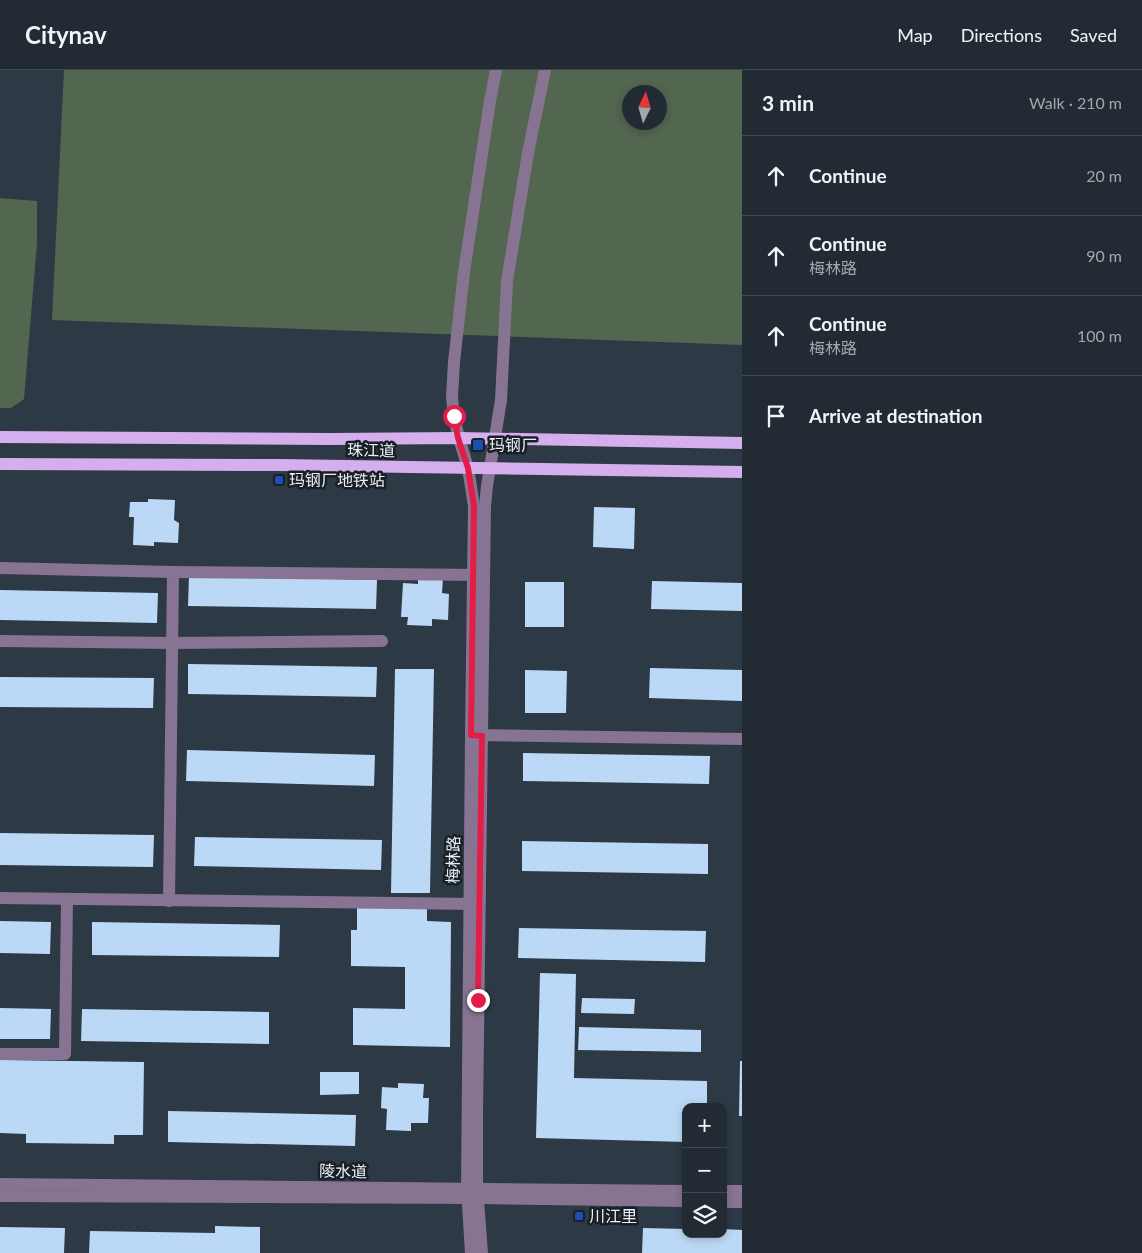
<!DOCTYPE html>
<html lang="en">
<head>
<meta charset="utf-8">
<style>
	:root { --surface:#222b34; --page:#2e3740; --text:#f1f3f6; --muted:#a2a7ac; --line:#3f474f }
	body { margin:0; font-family:Lato,"Noto Sans SC",sans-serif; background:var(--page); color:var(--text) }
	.controls { position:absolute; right:15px; bottom:15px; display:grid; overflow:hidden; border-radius:10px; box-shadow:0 2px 8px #0003 }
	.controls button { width:45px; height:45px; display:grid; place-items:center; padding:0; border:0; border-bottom:1px solid var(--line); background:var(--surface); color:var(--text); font:25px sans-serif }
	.compass { position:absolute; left:622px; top:15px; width:45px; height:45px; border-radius:50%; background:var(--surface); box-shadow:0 2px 8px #0003; rotate:5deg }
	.stop { position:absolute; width:15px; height:15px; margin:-11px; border:4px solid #e11d48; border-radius:50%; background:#fff }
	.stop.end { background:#e11d48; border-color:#fff; box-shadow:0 1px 5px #0008 }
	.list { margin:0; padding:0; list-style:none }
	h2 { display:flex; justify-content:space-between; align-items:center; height:65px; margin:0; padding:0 20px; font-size:21px }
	h2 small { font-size:16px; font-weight:400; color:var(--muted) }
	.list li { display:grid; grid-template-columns:32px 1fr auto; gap:15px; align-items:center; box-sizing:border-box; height:80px; padding:0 20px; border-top:1px solid var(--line) }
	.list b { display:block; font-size:19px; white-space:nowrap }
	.list p { margin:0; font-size:16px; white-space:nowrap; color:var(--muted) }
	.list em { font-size:16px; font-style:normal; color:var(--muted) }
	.icon { flex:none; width:28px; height:28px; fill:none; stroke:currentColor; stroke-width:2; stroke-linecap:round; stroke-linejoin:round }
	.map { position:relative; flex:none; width:742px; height:1183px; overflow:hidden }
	header { display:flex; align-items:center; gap:30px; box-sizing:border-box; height:70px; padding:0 25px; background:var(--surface); border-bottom:1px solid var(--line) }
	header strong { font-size:24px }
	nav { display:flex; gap:28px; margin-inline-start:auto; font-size:18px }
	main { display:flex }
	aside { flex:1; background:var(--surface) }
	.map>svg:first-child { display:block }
	.green { fill:#536650; fill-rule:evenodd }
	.building { fill:#bbd9f7 }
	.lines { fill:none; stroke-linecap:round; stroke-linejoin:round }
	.minor { stroke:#877492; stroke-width:12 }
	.major { stroke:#d5aeed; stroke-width:12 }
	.route { stroke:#e11d48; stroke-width:6 }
	.transit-dot { fill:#1a4fb4; stroke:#1a1f25; stroke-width:2 }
	.labels { text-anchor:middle; stroke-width:5; stroke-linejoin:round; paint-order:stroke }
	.poi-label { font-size:16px; fill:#e7eff7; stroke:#1a1f25; text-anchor:start }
	.street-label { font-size:16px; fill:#e7eff7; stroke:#1a1f25 }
</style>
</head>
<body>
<header>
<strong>Citynav</strong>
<nav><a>Map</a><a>Directions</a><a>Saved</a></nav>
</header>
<main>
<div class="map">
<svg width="742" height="1183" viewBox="0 0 742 1183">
	<rect width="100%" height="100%" fill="#2d3945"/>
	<!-- green -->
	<g class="green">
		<path d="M 64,0 L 742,0 L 742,275 L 52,250 ZM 630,22 L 660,22 L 660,52 L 630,52 Z"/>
		<polygon points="0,128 37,131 37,174 24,329 11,338 0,338"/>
	</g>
	<!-- building -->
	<g class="building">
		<polygon points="148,429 175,430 174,450 179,453 178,473 154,472 154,476 133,475 134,447 129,447 130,432 148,432"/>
		<polygon points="594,437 635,438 634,479 593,477"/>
		<polygon points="189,506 377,510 376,539 188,536"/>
		<polygon points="418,508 443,508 442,523 449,524 448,550 432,549 432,556 407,555 408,547 401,547 403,513 418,514"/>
		<polygon points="652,511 742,513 742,541 651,539"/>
		<rect x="525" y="512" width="39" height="45"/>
		<polygon points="0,520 158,523 157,553 0,550"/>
		<polygon points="188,594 377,597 376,627 188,624"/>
		<polygon points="650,598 742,600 742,631 649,628"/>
		<polygon points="395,599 434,599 430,823 391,823"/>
		<polygon points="525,600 567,601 566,643 525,643"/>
		<polygon points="0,607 154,608 153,638 0,637"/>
		<polygon points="187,680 375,685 374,716 186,711"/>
		<polygon points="523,683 710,686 709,714 523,711"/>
		<polygon points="0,763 154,765 153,797 0,795"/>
		<polygon points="195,767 382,770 381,800 194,796"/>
		<polygon points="522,771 708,774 708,804 522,801"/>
		<polygon points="357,836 427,837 427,851 451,852 450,977 353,975 353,938 405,939 405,897 351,896 351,860 357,860"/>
		<polygon points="0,851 51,852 50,884 0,883"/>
		<polygon points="92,852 280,855 279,887 92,885"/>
		<polygon points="519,858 706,861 705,892 518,888"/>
		<polygon points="540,903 576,904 574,1008 707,1011 707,1037 686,1037 686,1072 536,1068"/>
		<polygon points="582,928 635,929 634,944 581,943"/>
		<polygon points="0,938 51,939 50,969 0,969"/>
		<polygon points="82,939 269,942 269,974 81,971"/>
		<polygon points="579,957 701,960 701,982 578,980"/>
		<polygon points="0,990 144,992 143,1065 114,1065 114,1074 26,1073 26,1064 0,1063"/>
		<polygon points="740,991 742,991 742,1046 739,1046"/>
		<polygon points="320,1002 359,1002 359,1024 320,1025"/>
		<polygon points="398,1013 424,1014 423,1028 429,1028 428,1053 411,1053 411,1061 386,1060 387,1039 381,1038 382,1017 398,1018"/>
		<polygon points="168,1041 356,1045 355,1076 168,1072"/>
		<polygon points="215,1156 260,1157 260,1183 89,1183 90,1161 215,1163"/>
		<polygon points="0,1157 65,1158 64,1183 0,1183"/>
		<polygon points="643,1158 686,1159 686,1164 723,1164 723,1159 742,1160 742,1183 642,1183"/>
	</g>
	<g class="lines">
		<!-- minor -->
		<g class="minor">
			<polyline points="0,498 173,502 169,831"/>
			<polyline points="173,502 482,505"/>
			<polyline points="0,571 172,573 382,571"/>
			<polyline points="473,665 742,669"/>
			<polyline points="0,828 477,834"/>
			<polyline points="0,984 65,984 67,830"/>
			<polyline points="0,1114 686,1121"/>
			<polyline points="723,1121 742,1121"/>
			<polyline points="0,1126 478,1128 686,1131"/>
			<polyline points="723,1132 742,1132"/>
			<polyline points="471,1183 467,1118 471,665 474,436 468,398 459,368 454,347 452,327 454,292 464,202 490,31 496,0"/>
			<polyline points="482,1183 477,1118 477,1042 485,436 487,416 501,330 507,211 528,83 545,0"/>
		</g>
		<!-- major -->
		<g class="major">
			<polyline points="0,367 330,369 459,368 742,373"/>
			<polyline points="0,394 280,395 742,402"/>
		</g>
	</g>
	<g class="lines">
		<!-- route -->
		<polyline class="route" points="454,346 458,368 468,398 474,436 471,665 482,666 478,930"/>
	</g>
	<!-- markers -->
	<g class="transit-dot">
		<rect x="472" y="369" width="12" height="12" rx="2.5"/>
		<rect x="274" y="405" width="10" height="10" rx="2.5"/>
		<rect x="574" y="1141" width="10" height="10" rx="2.5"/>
	</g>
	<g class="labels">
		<!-- poi labels -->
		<g class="poi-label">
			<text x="489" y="381">玛钢厂</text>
			<text x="289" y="416">玛钢厂地铁站</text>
			<text x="589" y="1152">川江里</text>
		</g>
		<!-- street labels -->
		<g class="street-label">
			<text transform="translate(371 380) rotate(1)" y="6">珠江道</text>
			<text transform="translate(453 790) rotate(-89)" y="6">梅林路</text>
			<text transform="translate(343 1101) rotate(1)" y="6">陵水道</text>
		</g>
	</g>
</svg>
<div class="controls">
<button>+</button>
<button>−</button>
<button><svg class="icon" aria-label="layers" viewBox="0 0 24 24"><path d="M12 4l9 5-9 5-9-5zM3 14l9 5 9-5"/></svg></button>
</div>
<svg class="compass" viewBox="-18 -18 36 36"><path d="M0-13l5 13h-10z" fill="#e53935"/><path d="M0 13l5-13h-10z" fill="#a2a7ac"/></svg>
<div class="stop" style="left:454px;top:346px"></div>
<div class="stop end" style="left:478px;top:930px"></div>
</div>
<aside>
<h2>3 min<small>Walk · 210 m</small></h2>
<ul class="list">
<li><svg class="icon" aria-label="ahead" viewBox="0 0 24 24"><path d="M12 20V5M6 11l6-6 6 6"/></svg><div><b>Continue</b></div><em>20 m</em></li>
<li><svg class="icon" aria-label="ahead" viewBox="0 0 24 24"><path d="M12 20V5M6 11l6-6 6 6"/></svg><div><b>Continue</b><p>梅林路</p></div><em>90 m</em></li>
<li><svg class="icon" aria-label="ahead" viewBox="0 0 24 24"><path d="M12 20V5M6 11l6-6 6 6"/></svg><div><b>Continue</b><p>梅林路</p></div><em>100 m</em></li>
<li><svg class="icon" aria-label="arrive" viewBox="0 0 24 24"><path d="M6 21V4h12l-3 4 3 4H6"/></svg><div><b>Arrive at destination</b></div></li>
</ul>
</aside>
</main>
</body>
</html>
